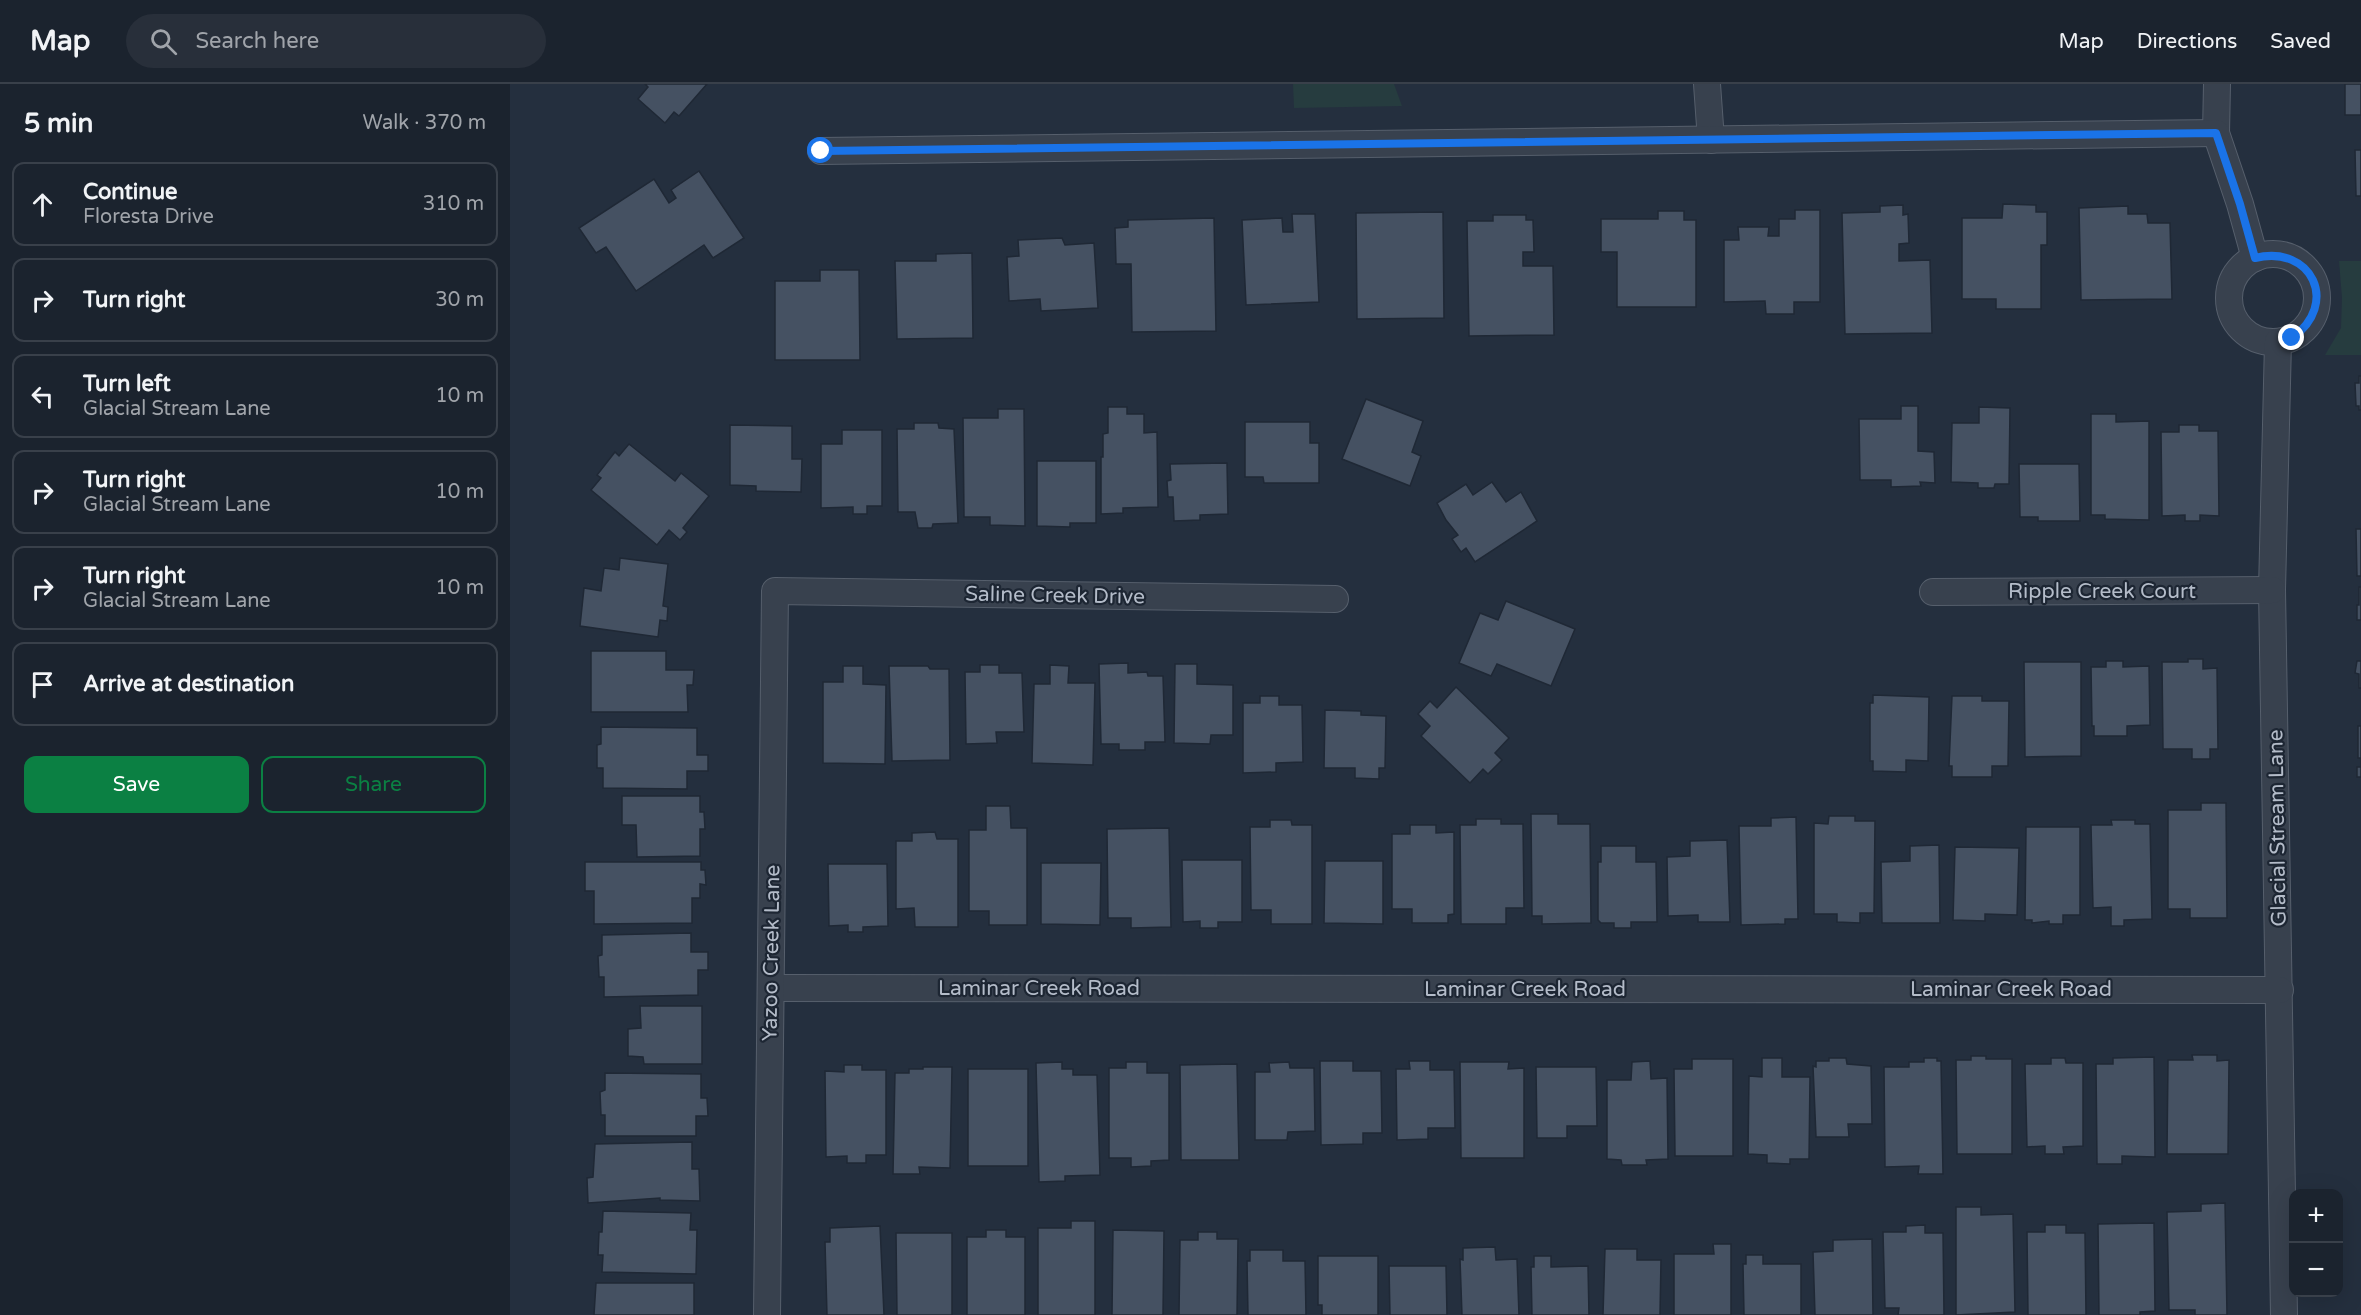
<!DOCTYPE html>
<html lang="en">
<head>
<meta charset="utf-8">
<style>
	:root { --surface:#1b232e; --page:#282f3a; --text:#f1f3f6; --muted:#a0a4aa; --line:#39404a; --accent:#0b8043 }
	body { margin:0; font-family:"Varela Round",sans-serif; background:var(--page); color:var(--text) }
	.controls { position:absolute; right:18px; bottom:18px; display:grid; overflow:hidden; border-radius:12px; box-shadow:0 6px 24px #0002 }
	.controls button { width:54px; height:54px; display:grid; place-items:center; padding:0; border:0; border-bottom:2px solid var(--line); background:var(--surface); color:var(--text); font:30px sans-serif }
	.stop { position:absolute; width:18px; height:18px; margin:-14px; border:4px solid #1a73e8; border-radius:50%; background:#fff }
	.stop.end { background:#1a73e8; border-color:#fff; box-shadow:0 2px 6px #0008 }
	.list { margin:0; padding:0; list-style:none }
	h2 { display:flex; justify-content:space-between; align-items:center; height:78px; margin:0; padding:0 24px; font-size:26px }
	h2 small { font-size:20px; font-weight:400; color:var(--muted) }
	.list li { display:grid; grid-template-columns:39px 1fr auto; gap:18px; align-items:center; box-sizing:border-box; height:84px; margin:0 12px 12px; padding:0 12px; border:2px solid var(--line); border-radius:12px }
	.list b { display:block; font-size:22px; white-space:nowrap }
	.list p { margin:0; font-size:20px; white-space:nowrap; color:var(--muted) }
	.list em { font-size:20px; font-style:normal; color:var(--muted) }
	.actions { display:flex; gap:12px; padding:18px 24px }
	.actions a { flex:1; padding:14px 0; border:2px solid var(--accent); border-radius:12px; text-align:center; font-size:21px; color:var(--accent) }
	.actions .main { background:var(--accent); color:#fff }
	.icon { flex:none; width:33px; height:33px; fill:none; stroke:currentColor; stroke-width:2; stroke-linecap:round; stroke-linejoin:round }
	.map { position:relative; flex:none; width:1851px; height:1231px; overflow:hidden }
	header { display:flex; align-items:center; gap:36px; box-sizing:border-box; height:84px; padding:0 30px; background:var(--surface); border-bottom:2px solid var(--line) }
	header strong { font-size:28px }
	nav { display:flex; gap:33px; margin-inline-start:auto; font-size:21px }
	.search { width:420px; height:54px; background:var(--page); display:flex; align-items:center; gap:15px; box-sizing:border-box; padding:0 21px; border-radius:33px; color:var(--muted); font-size:22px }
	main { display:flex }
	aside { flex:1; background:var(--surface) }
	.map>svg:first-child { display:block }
	.green { fill:#263c3f }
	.building { fill:#455162; stroke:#1f2835; stroke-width:1.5 }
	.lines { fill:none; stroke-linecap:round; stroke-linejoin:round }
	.minor-casing { stroke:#565f6c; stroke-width:28 }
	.minor { stroke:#38414e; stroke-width:26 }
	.route { stroke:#1a73e8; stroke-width:8 }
	.labels { text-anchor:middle; stroke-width:4.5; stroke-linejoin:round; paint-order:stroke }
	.street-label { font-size:21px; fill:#b4bcc9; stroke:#1d2633 }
</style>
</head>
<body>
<header>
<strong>Map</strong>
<div class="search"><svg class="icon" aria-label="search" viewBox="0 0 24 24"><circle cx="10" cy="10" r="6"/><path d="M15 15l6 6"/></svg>Search here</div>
<nav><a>Map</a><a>Directions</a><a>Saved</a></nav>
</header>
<main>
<aside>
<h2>5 min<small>Walk · 370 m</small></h2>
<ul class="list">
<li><svg class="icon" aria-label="ahead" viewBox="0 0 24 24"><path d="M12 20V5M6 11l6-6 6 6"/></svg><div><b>Continue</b><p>Floresta Drive</p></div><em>310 m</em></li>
<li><svg class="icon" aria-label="right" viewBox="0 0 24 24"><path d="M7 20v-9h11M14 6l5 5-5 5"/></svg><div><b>Turn right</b></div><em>30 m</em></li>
<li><svg class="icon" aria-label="left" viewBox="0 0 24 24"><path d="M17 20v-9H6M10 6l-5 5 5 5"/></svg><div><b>Turn left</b><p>Glacial Stream Lane</p></div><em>10 m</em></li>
<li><svg class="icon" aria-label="right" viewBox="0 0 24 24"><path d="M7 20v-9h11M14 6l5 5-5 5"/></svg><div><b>Turn right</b><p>Glacial Stream Lane</p></div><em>10 m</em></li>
<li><svg class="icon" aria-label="right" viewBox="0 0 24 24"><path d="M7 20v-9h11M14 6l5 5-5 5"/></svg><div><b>Turn right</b><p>Glacial Stream Lane</p></div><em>10 m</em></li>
<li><svg class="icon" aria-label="arrive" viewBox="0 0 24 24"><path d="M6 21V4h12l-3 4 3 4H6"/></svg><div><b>Arrive at destination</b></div></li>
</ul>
<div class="actions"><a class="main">Save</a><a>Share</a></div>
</aside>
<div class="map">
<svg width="1851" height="1231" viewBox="0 0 1851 1231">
	<rect width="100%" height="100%" fill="#242f3e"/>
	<!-- green -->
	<g class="green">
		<polygon points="783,0 884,0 892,22 784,24"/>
		<polygon points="1829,177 1851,177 1851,271 1815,271 1831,244 1832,214"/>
	</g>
	<!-- building -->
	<g class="building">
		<polygon points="135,0 197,0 169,32 164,28 155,39 128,15 138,3"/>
		<rect x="1835" y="0" width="16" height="31"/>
		<polygon points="1845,66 1851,66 1851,112 1846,112"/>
		<polygon points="189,87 234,154 203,174 194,161 126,207 96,163 86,169 69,144 144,95 159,119 166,114 161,106"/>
		<polygon points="1493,120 1526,121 1526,128 1537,128 1537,161 1531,161 1531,225 1486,225 1486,215 1452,215 1452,134 1492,134"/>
		<polygon points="1393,121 1393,131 1398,130 1399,159 1389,160 1389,177 1420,176 1422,249 1335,250 1332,129 1370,128 1370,122"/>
		<polygon points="1618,122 1618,130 1637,130 1638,139 1660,139 1662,215 1571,216 1569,124"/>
		<polygon points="1285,126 1310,126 1310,218 1284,218 1284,230 1256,230 1255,217 1214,218 1214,156 1229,156 1228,143 1259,143 1258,152 1269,152 1269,135 1285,135"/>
		<polygon points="1148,127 1174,127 1174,136 1186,136 1186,223 1107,223 1107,168 1091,168 1091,135 1148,135"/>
		<polygon points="933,128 934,234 847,235 846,129"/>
		<polygon points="782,130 805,130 809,218 736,221 732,136 772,134 773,148 783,148"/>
		<polygon points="983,131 1016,131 1016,136 1023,136 1024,168 1013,168 1013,182 1043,182 1044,251 959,252 957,137 983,137"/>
		<polygon points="704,134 706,247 622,248 621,180 606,180 605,144 618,143 618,136"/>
		<polygon points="552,154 555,161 584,159 588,224 531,227 530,215 499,217 497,173 509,172 508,156"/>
		<polygon points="462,169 463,254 387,255 385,177 426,177 426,170"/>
		<polygon points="310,186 349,186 350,276 265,276 265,197 310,197"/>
		<polygon points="1849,292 1851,292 1851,326 1849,326 1849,322 1846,322 1845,299 1849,299"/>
		<polygon points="856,315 913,337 902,368 911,372 900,402 832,375"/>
		<polygon points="1391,322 1408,322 1408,367 1424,368 1425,399 1410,398 1411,402 1381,403 1381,396 1350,396 1349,335 1391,335"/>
		<polygon points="598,323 617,323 617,330 634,330 634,349 647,348 648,423 613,424 613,429 591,430 591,373 593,373 593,350 598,349"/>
		<polygon points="1469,323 1500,324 1499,400 1485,400 1484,404 1468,404 1468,399 1441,398 1442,339 1469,339"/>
		<polygon points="488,325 514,325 515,442 480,441 480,433 454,433 453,334 488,334"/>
		<polygon points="1581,330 1606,330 1606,338 1639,337 1639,436 1595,435 1595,431 1581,431"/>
		<polygon points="735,338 800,338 800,359 809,359 809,399 754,399 753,393 735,393"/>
		<polygon points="404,339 428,339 429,344 444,345 448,439 423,440 422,444 408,444 405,428 388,428 387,345 404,345"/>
		<polygon points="220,341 282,342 282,375 292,375 291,408 246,407 246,402 220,401"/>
		<polygon points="1669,341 1689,341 1689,347 1708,347 1709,432 1690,431 1690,437 1675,437 1675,431 1652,432 1651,348 1669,348"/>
		<polygon points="332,346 372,346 372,422 357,422 357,430 343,430 343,423 311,424 311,360 332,360"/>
		<polygon points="119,360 165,397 171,389 199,412 173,444 177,448 170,456 159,446 147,461 81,406 91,394 87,391 105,368 109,372"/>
		<polygon points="527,377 586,377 586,439 560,439 560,443 527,442"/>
		<polygon points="717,379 718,430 690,431 690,436 664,437 663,413 658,413 657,397 661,396 660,380"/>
		<polygon points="1509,380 1569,380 1570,437 1528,437 1528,433 1510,433"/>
		<polygon points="982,398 996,418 1011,408 1027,437 965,478 956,464 951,468 942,455 948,451 936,436 927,419 956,400 963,411"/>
		<polygon points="1846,445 1851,445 1851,492 1847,492"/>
		<polygon points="110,474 158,480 153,522 158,523 157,537 150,536 148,553 70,542 74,504 91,507 94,484 109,486"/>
		<polygon points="1849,503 1851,503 1851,536 1847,536 1847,521 1849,521"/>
		<polygon points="996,517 1065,545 1041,602 987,580 981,592 949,579 970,529 988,536"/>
		<polygon points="81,567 156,567 156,586 184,586 183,601 177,601 178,628 81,628"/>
		<polygon points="1678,575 1693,575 1693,585 1707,584 1708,665 1700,665 1700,675 1682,675 1682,665 1653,665 1652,578 1678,578"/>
		<polygon points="1596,577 1613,577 1613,583 1639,582 1640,641 1617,642 1617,652 1584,652 1584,642 1582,642 1581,583 1596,583"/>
		<polygon points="1847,577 1851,577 1851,604 1849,604 1849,590 1845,589"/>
		<polygon points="1514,578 1571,578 1571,672 1515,673"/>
		<polygon points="618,579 618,589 637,588 638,592 653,592 655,658 635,658 635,666 609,666 609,660 591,660 589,580"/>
		<polygon points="665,580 687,580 687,600 723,601 723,651 701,651 700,660 664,659"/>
		<polygon points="470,581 489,581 489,589 512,589 514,648 486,648 487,659 456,660 455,588 470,588"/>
		<polygon points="540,581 559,582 558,599 585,599 583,681 522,679 524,600 540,600"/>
		<polygon points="333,582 353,582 353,600 376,601 375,680 313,679 313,598 333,598"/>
		<polygon points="379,582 418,582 420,585 439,585 440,676 382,677"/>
		<polygon points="946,603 999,654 985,669 992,676 978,690 973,685 960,699 911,652 920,642 908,630 920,617 927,624"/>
		<polygon points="1363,611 1419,613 1418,677 1396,676 1396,688 1363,687 1363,677 1360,677 1360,619 1363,619"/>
		<polygon points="750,612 769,612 769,621 792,621 793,678 766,679 766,688 733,689 733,619 750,619"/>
		<polygon points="1442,612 1472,612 1472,617 1499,617 1498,682 1482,682 1482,693 1442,693 1442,682 1439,682"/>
		<polygon points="815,626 851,627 851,631 876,632 875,684 869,684 869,695 845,694 845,684 814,684"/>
		<polygon points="1848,642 1851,642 1851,693 1847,693 1847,683 1851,683 1851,674 1848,674"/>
		<polygon points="91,643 187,644 187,671 198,671 198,687 177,687 177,705 93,704 93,684 87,684 87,661 91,660"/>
		<polygon points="112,712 190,712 190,728 194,728 195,745 190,745 190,772 127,773 126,741 112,741"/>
		<polygon points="1691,719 1716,719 1717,834 1680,834 1680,825 1658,825 1658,726 1691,726"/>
		<polygon points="476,722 500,722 501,744 517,744 517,841 479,841 479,827 459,827 459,746 476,746"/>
		<polygon points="1021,730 1048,730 1048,740 1080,740 1081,839 1032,840 1032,832 1022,832"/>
		<polygon points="1319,732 1345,732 1345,737 1365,737 1364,829 1350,829 1350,839 1327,838 1327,830 1304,830 1304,739 1318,740"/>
		<polygon points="1286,733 1288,835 1275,835 1275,840 1231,841 1229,742 1261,742 1261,734"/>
		<polygon points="966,735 991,735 991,740 1013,740 1014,824 996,824 996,840 951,840 950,741 966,741"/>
		<polygon points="760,736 781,736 782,741 802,741 802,840 761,840 761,826 741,826 740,743 760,743"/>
		<polygon points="1601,736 1625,736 1625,740 1640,740 1642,835 1614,836 1614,842 1601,842 1601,823 1583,824 1581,741 1602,741"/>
		<polygon points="900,741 926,741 926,749 944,748 944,830 938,831 938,839 902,839 902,825 882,825 882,750 900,750"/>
		<polygon points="1516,743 1570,743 1570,831 1553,831 1553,840 1539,840 1539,837 1522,839 1522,836 1515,836"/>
		<polygon points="659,744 661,843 621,844 621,834 598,834 597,745"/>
		<polygon points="425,748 427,755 448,755 448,843 405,843 404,824 386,825 386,757 402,757 402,749"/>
		<polygon points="1217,756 1220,838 1188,838 1188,831 1158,832 1157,773 1180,772 1180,757"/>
		<polygon points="1429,761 1430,839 1372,839 1371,778 1400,777 1400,762"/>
		<polygon points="1091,762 1126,762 1126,778 1146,778 1147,838 1121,838 1121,844 1104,844 1104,839 1091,839 1088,836 1088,778 1091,778"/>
		<polygon points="1445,763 1509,764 1507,831 1475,830 1475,837 1443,836"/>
		<polygon points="672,776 732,776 732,838 708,838 708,844 690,844 690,837 673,838"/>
		<polygon points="815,777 873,777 873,840 814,839"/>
		<polygon points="75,778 191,778 191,786 195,786 196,801 190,800 190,814 182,814 182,839 84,840 84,807 75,807"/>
		<polygon points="531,779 591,779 590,841 531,840"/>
		<polygon points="318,780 377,780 378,842 353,843 353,848 338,848 338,841 319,842"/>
		<polygon points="181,849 181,868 198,868 198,886 188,886 188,911 94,913 94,893 89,893 88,872 92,871 92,851"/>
		<polygon points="130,922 192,922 192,980 134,980 133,973 118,972 118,945 131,944"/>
		<polygon points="1682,971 1707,971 1707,977 1719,976 1718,1070 1657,1070 1658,976 1683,976"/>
		<polygon points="1461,972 1476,972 1476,975 1502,975 1502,1070 1447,1070 1446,976 1461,976"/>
		<polygon points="1644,973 1645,1073 1612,1072 1612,1080 1587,1080 1586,980 1603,980 1603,974"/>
		<polygon points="1252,974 1272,974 1272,993 1300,993 1299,1075 1280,1075 1280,1080 1257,1079 1257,1071 1238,1070 1239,992 1252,993"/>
		<polygon points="1319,974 1336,974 1337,980 1361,982 1362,1040 1338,1040 1339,1053 1306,1053 1303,982 1306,983 1306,977 1319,977"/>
		<polygon points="1414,974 1427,974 1427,977 1431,977 1433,1090 1408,1090 1409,1082 1375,1083 1374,983 1399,983 1399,978 1414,978"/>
		<polygon points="1541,974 1555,974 1556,979 1573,979 1573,1062 1553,1063 1554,1070 1535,1070 1535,1062 1517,1063 1515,980 1541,980"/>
		<polygon points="1182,975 1223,975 1223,1072 1165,1072 1164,985 1182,985"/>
		<polygon points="810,977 843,977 843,987 871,987 872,1049 853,1049 853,1060 811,1061"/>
		<polygon points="899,977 920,977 920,986 944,986 945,1044 918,1044 918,1055 887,1056 886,985 900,985"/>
		<polygon points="1140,977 1141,995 1157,994 1158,1075 1136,1076 1137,1081 1112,1081 1111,1076 1097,1075 1097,996 1121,996 1122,978"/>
		<polygon points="552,978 552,985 563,985 563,991 587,991 590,1091 555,1092 555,1097 529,1098 526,979"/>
		<polygon points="616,978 637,978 637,989 659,989 659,1076 641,1077 641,1082 621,1083 621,1074 599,1074 599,984 616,984"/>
		<polygon points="779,978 780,984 804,984 805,1047 778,1048 777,1056 745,1056 745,988 760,988 759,979"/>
		<polygon points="950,978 999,978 998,985 1014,984 1014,1074 951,1074"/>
		<polygon points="727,980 729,1076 671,1076 670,981"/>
		<polygon points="334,981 352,981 352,986 376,986 376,1071 356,1071 356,1079 337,1079 337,1072 316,1073 315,987 334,988"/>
		<polygon points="413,983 442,983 440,1084 409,1083 410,1090 383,1090 385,989 399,989 399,985 413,985"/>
		<polygon points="1026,983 1086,983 1087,1042 1057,1042 1057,1054 1027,1054"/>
		<rect x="458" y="985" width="60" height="97"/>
		<polygon points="95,989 191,990 191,1014 197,1014 198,1032 186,1032 186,1052 95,1052 95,1031 91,1031 90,1008 95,1006"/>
		<polygon points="182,1058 182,1085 189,1085 190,1117 150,1116 150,1114 78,1119 77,1094 83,1093 85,1060"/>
		<polygon points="1715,1119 1717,1231 1685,1231 1685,1226 1659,1226 1657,1128 1691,1127 1691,1120"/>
		<polygon points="1446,1123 1471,1123 1471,1131 1503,1130 1505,1228 1446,1231"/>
		<polygon points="93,1127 181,1129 180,1146 187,1146 186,1190 92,1188 93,1171 88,1171 89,1148 92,1148"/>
		<polygon points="561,1137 585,1137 585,1231 528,1231 528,1144 561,1144"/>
		<polygon points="1644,1139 1645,1227 1630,1228 1630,1231 1589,1231 1588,1140"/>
		<polygon points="1415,1141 1415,1149 1433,1149 1434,1231 1388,1231 1389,1224 1375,1224 1373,1148 1396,1148 1396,1142"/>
		<polygon points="1535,1141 1556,1141 1556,1149 1575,1149 1576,1231 1518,1231 1517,1148 1535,1148"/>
		<polygon points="370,1142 374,1231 317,1231 315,1158 320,1158 320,1144"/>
		<polygon points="476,1146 496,1146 496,1153 515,1153 515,1231 457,1231 457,1153 476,1153"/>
		<polygon points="603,1146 654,1147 653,1231 602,1231"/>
		<polygon points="688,1148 707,1148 707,1155 728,1155 727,1231 669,1231 670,1156 688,1156"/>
		<polygon points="386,1149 442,1149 442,1231 387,1231"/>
		<polygon points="1362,1155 1363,1231 1305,1231 1303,1168 1323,1167 1323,1156"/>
		<polygon points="1203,1160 1221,1160 1221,1231 1164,1231 1164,1170 1204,1170"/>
		<polygon points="985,1163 986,1176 1007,1175 1009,1231 952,1231 950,1175 953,1176 953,1164"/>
		<polygon points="1095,1165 1127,1165 1127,1176 1151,1176 1150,1231 1093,1231"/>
		<polygon points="740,1166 773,1166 773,1177 795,1177 796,1231 738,1231 737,1177 740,1177"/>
		<polygon points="1236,1171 1253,1171 1253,1180 1291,1180 1291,1231 1234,1231 1233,1180 1236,1180"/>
		<polygon points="808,1172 868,1172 868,1231 812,1231 812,1221 808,1221"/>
		<polygon points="1024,1172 1041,1172 1041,1183 1078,1182 1079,1231 1022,1231 1021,1183 1024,1183"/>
		<polygon points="879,1182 936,1182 937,1231 880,1231"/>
		<polygon points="86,1199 184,1199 184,1231 84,1231"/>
	</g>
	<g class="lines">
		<!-- minor casing -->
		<g class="minor-casing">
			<g id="minor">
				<polyline points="1197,0 1201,56"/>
				<polyline points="1707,0 1706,49 1730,120 1745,174"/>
				<polyline points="311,67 1706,49"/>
				<circle cx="1763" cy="214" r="44"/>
				<polyline points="1768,258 1762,506 1774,1231"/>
				<polyline points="1423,508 1762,506"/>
				<polyline points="261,904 1770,906"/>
				<polyline points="257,1231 265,507 825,515"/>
			</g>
		</g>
		<!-- minor -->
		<use href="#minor" class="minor"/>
	</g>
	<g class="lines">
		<!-- route -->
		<path class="route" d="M 311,67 L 1706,49 L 1730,120 L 1745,174 C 1802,160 1830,220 1782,254"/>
	</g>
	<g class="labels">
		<!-- street labels -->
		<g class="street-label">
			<text x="1592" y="514">Ripple Creek Court</text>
			<text transform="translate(545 511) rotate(1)" y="7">Saline Creek Drive</text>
			<text transform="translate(1767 744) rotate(-91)" y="7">Glacial Stream Lane</text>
			<text transform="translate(261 869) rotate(-89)" y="7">Yazoo Creek Lane</text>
			<text x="529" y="911">Laminar Creek Road</text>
			<text x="1015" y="912">Laminar Creek Road</text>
			<text x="1501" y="912">Laminar Creek Road</text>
		</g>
	</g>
</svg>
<div class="controls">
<button>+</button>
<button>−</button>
</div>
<div class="stop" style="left:311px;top:67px"></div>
<div class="stop end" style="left:1782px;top:254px"></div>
</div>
</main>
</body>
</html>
